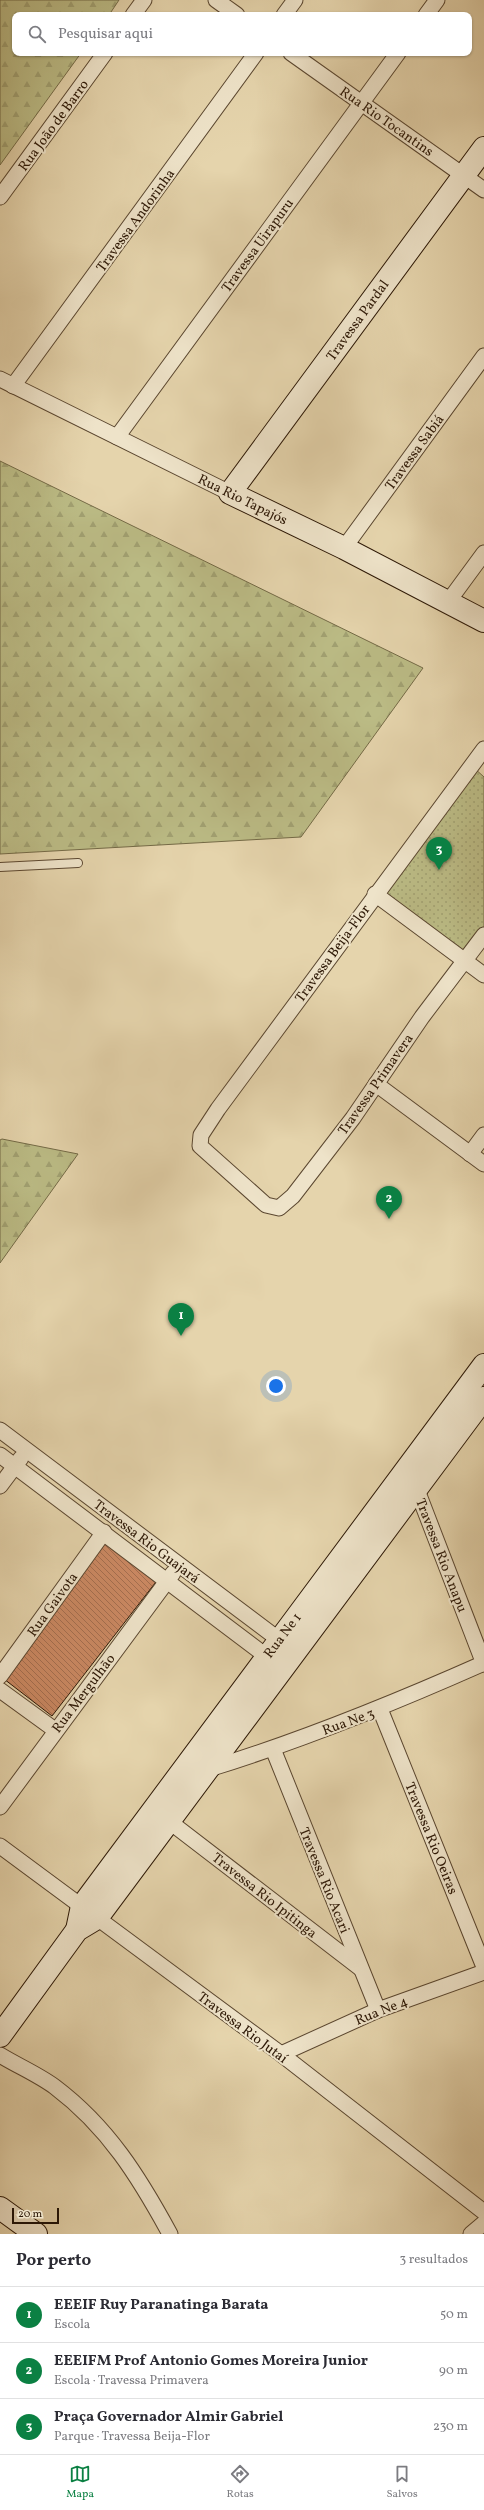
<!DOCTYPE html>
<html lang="pt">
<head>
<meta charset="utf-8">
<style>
	:root { --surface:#fff; --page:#f2f2f3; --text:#2b2b33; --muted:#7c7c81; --line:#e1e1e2; --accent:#0b8043 }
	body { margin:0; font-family:Vollkorn,serif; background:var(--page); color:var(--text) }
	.scale { position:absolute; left:12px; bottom:10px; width:47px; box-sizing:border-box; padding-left:4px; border:2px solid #2d1806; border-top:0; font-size:11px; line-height:14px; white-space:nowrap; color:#2d1806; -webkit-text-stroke:3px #eee3c9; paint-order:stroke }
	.you { position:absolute; left:276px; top:1386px; width:14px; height:14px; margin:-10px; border:3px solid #fff; border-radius:50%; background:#1a73e8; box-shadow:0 0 0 6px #1a73e833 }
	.badge { display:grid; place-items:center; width:26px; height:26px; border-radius:50%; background:var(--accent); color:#fff; font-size:13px; font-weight:700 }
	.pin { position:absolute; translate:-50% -33px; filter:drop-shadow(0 1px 2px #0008) }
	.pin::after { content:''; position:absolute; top:21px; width:14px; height:12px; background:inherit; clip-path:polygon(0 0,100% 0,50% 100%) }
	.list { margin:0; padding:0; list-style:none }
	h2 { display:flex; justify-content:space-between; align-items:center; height:52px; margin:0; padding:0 16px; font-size:17px }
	h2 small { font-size:13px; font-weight:400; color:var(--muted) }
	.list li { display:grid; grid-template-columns:26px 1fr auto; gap:12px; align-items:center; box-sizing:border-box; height:56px; padding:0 16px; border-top:1px solid var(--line) }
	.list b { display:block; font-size:15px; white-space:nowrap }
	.list p { margin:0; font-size:13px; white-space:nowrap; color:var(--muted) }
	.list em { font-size:13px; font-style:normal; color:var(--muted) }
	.icon { flex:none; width:22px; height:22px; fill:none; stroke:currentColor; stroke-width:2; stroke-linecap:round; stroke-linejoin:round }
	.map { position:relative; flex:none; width:484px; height:2234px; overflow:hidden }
	.search { position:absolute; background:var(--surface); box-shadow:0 1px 3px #0004; left:12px; right:12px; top:12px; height:44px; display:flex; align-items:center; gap:10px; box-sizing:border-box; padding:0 14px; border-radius:8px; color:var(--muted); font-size:15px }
	.sheet { height:220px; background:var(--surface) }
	nav { display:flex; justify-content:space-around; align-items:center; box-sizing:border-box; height:56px; border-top:1px solid var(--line); background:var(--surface); font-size:11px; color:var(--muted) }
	nav a { display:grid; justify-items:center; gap:2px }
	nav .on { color:var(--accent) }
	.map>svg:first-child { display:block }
	.green { fill:url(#green-dots); stroke:#746a46 }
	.forest { fill:url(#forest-firs); stroke:#746a46 }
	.building { fill:url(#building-back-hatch); stroke:#2d1806 }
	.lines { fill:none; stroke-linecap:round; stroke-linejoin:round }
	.lane-casing { stroke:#5b4730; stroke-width:10 }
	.street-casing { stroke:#5b4730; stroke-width:17 }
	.secondary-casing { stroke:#2d1806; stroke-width:24 }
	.lane { stroke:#eee3c9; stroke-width:8 }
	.street { stroke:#eee3c9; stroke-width:15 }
	.secondary { stroke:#eee3c9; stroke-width:22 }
	.labels { text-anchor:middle; stroke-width:4; stroke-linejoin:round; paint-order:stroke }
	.street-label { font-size:14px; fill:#2d1806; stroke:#eee3c9 }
</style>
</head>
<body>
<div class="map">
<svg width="484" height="2234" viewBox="0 0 484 2234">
	<defs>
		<pattern id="green-dots" width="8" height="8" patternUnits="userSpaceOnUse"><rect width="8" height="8" fill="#bbbb85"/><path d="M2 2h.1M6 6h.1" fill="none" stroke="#a1a071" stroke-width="1.8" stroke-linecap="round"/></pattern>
		<pattern id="forest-firs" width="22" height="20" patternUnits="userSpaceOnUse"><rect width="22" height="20" fill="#bbbb85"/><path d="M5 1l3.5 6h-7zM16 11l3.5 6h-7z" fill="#a1a071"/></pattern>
		<pattern id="building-back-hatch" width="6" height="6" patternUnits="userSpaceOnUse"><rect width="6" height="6" fill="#ca8862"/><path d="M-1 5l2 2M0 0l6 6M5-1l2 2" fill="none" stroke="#a46e4f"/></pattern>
	</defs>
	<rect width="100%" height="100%" fill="#e5d4ac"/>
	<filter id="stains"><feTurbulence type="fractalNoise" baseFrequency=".005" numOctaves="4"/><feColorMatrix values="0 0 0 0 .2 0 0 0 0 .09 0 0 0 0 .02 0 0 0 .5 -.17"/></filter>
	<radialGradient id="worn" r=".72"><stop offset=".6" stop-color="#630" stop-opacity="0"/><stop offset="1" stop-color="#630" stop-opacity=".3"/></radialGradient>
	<!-- green -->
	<polygon class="green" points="473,767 484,777 484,941 468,963 374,897"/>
	<!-- forest -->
	<g class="forest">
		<polygon points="0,0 119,0 109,15 15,15 15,53 81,53 0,165"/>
		<polygon points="0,461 423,668 301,837 0,854"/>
		<polygon points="2,1139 78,1154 0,1263 0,1140"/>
	</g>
	<!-- building -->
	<polygon class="building" points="105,1539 159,1578 52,1716 4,1679"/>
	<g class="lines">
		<!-- lane casing -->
		<g class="lane-casing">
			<polyline id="lane" points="0,867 78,863"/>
		</g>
		<!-- street casing -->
		<g class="street-casing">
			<g id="street">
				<polyline points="216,0 237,15"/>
				<polyline points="133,15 144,0"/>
				<polyline points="284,15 295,0"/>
				<polyline points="426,15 437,0"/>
				<polyline points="291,53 484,190"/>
				<polyline points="0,197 105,53"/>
				<polyline points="0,379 230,493"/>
				<polyline points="13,386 256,53"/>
				<polyline points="117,437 398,53"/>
				<polyline points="344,548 484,356"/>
				<polyline points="448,602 484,553"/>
				<polyline points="484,749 218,1109 201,1135 200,1146 266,1205 279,1208 293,1196 353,1118 422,1017 484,935"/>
				<polyline points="375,894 484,975"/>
				<polyline points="376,1084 484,1164"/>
				<polyline points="470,1154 484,1135"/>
				<polyline points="0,1430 286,1645"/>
				<polyline points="0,1455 274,1662"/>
				<polyline points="0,1486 21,1458"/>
				<polyline points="417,1490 484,1664"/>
				<polyline points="0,1676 104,1532"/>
				<polyline points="0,1690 55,1730"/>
				<polyline points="380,1709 484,1967"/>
				<polyline points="273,1749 378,2010"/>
				<path d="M 209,1769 C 303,1740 394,1703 484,1663"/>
				<polyline points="0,1807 173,1573"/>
				<polyline points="170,1822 360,1968"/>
				<polyline points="0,1846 281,2054 484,2212"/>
				<polyline points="281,2054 378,2010 484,1972"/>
				<path d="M 0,2055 C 18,2066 39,2075 55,2087 C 108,2127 139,2177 170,2234"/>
				<polyline points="471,2234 484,2223"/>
			</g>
		</g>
		<!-- secondary casing -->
		<g class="secondary-casing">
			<g id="secondary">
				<polyline points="484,148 230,493 344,548 484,621"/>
				<polyline points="77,1930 82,1906 484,1365"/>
				<polyline points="0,2036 77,1930 97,1918 484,1398"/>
				<polyline points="0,2208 36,2234"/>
			</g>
		</g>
		<!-- lane -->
		<use href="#lane" class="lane"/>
		<!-- street -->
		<use href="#street" class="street"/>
		<!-- secondary -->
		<use href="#secondary" class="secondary"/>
	</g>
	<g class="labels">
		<!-- street labels -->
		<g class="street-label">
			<text transform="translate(387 121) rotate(35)" y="5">Rua Rio Tocantins</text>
			<text transform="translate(53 125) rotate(-54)" y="5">Rua João de Barro</text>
			<text transform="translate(135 220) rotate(-54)" y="5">Travessa Andorinha</text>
			<text transform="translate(257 245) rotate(-54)" y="5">Travessa Uirapuru</text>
			<text transform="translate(357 320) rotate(-54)" y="5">Travessa Pardal</text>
			<text transform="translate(414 452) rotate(-54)" y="5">Travessa Sabiá</text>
			<text transform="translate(243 499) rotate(26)" y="5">Rua Rio Tapajós</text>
			<text transform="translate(332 953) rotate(-54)" y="5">Travessa Beija-Flor</text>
			<text transform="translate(375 1084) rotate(-55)" y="5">Travessa Primavera</text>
			<text transform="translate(147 1541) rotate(37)" y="5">Travessa Rio Guajará</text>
			<text transform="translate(442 1555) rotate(69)" y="5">Travessa Rio Anapu</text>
			<text transform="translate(52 1604) rotate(-54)" y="5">Rua Gaivota</text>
			<text transform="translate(282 1635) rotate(-53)" y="5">Rua Ne 1</text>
			<text transform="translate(83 1693) rotate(-53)" y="5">Rua Mergulhão</text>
			<text transform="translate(348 1721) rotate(-20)" y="5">Rua Ne 3</text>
			<text transform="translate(432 1838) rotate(68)" y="5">Travessa Rio Oeiras</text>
			<text transform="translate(325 1880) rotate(68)" y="5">Travessa Rio Acari</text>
			<text transform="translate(265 1895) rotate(38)" y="5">Travessa Rio Ipitinga</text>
			<text transform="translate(381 2010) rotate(-22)" y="5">Rua Ne 4</text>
			<text transform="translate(243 2027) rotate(37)" y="5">Travessa Rio Jutaí</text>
		</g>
	</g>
	<rect width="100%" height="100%" filter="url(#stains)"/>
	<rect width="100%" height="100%" fill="url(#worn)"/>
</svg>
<div class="scale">20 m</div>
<div class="you"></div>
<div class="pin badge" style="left:181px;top:1336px">1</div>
<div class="pin badge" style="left:389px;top:1219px">2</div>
<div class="pin badge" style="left:439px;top:870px">3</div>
<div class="search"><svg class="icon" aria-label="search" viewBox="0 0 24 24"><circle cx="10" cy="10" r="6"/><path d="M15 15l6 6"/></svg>Pesquisar aqui</div>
</div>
<section class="sheet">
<h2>Por perto<small>3 resultados</small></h2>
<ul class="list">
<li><span class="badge">1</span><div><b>EEEIF Ruy Paranatinga Barata</b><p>Escola</p></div><em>50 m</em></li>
<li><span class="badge">2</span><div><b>EEEIFM Prof Antonio Gomes Moreira Junior</b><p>Escola · Travessa Primavera</p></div><em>90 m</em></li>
<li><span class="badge">3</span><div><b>Praça Governador Almir Gabriel</b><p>Parque · Travessa Beija-Flor</p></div><em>230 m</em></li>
</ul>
</section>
<nav>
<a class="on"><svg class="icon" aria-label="map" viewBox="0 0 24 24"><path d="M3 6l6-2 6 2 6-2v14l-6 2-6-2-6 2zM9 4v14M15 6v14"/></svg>Mapa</a>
<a><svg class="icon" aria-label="directions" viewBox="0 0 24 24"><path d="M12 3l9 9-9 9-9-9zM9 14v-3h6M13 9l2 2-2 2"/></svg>Rotas</a>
<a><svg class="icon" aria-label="saved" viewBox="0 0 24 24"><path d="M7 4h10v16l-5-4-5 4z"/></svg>Salvos</a>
</nav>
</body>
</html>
